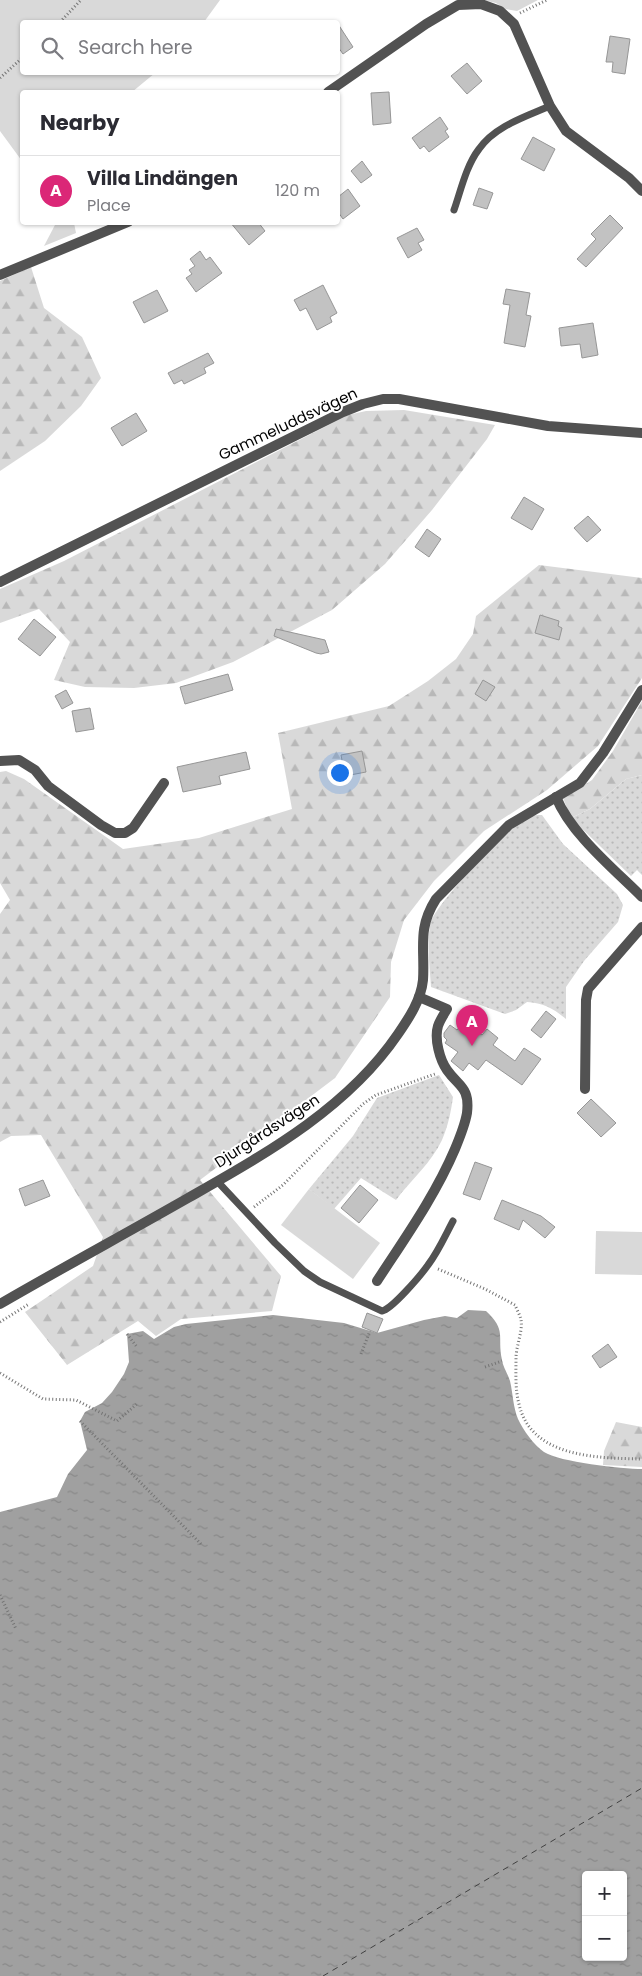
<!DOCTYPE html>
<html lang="en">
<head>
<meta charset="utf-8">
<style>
	:root { --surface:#fff; --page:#f7f7f7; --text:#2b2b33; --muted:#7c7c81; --line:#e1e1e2; --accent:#db2777 }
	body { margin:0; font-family:Poppins,sans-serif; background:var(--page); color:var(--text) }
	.controls { position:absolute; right:15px; bottom:15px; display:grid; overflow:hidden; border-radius:5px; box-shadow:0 1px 4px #0004 }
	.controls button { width:45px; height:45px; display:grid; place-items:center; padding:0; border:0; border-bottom:1px solid var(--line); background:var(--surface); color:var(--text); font:25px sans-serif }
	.you { position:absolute; left:339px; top:772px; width:18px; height:18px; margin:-12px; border:4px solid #fff; border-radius:50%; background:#1a73e8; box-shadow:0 0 0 8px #1a73e833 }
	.badge { display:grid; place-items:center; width:32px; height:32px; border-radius:50%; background:var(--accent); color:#fff; font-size:16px; font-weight:700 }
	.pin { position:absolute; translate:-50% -41px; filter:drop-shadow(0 1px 2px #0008) }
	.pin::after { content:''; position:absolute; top:26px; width:18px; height:15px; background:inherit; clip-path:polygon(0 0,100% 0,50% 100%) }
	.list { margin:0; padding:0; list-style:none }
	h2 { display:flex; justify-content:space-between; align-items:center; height:65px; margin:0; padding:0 20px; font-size:21px }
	h2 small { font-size:16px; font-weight:400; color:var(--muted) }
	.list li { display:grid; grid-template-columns:32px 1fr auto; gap:15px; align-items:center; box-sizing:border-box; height:70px; padding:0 20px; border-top:1px solid var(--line) }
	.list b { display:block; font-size:19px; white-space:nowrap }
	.list p { margin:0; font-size:16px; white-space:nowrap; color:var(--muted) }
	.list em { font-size:16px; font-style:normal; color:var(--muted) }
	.icon { flex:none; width:28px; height:28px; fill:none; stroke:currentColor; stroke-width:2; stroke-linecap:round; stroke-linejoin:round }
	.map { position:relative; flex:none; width:642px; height:1976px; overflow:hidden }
	.search { position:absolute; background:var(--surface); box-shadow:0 1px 4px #0004; left:20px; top:20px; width:320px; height:55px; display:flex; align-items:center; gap:12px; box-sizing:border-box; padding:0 18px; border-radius:5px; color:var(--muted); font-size:19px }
	.panel { position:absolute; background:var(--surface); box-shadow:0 1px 4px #0004; left:20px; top:90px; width:320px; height:135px; border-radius:5px }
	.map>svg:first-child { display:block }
	.grass { fill:url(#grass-dots) }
	.forest { fill:url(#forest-firs) }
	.park { fill:#d9d9d9 }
	.water { fill:url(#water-ripples); fill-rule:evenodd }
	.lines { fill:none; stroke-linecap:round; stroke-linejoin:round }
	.ferry { stroke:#414141; stroke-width:1; stroke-dasharray:6 5; stroke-linecap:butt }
	.building { fill:#c2c2c2; stroke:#969696 }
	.path { stroke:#747474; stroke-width:3; stroke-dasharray:1 2.5; stroke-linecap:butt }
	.service { stroke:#525252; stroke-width:7 }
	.minor { stroke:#525252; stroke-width:10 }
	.labels { text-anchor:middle; stroke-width:4; stroke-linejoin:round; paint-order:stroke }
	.street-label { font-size:15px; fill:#000; stroke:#fff }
</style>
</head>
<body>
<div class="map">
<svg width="642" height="1976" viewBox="0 0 642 1976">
	<defs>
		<pattern id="grass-dots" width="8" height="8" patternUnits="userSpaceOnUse" patternTransform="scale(1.25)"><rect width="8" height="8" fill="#d9d9d9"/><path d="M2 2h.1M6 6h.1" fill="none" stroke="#b8b8b8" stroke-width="1.8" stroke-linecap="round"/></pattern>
		<pattern id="forest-firs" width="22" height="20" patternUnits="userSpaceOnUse" patternTransform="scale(1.25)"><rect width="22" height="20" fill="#d9d9d9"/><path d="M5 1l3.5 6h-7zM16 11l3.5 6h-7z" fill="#b8b8b8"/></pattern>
		<pattern id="water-ripples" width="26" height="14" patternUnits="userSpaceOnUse" patternTransform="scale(1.25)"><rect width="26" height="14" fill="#a0a0a0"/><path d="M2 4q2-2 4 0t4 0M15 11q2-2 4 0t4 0" fill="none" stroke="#888"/></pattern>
	</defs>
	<rect width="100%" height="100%" fill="#fff"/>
	<!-- grass -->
	<g class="grass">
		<polygon points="642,775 642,875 637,870 631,876 571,818 590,809 626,779"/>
		<path d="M 542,815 L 563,844 L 617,894 L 623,905 L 618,922 L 584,961 L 566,987 L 566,1019 C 553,1008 543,1003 527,1002 L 516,1010 L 505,1014 L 431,987 C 430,969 426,938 431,922 C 437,902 511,825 530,816 C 533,815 538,815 542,815 Z"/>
		<path d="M 439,1075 L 453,1097 C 451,1112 448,1126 442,1140 C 432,1162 411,1180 396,1200 L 361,1178 L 334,1209 L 309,1189 L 353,1136 L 377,1098 Z"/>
	</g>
	<!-- forest -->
	<g class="forest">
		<polygon points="31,267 44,308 82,337 101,378 81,406 45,441 0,471 0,281"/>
		<polygon points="404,410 495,425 487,439 432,510 385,564 332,610 233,662 176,683 134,688 85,687 54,680 70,642 39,609 0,623 0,589 64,561 348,415 366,411"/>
		<polygon points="539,565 642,578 642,678 598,746 547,790 484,831 434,881 404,920 391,962 390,997 335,1078 200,1180 281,1276 272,1311 181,1319 156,1336 138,1321 67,1365 25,1312 93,1266 103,1237 41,1135 11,1136 0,1142 0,914 10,900 0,883 0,772 6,771 24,779 123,849 199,838 292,809 278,733 389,706 428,681 456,659 473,634 476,616"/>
		<polygon points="642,701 642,775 626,779 590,809 571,818 563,798 592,780 613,751"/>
		<polygon points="616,1422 642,1427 642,1467 603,1465 604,1451"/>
	</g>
	<!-- park -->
	<g class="park">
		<polygon points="0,0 220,0 204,22 22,22 22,72 155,73 132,92 22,92 22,161 0,131"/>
		<polygon points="483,0 538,0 517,11 505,9 496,3"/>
		<polygon points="56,223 74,223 76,233 44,246"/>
		<polygon points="309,1189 380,1243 353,1279 281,1225"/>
		<polygon points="596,1231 642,1232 642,1275 595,1274"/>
	</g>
	<!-- water -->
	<path class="water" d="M 468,1310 L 486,1311 C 507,1331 497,1335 502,1360 C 503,1367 508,1374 510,1381 C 513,1394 513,1407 518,1419 C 523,1430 534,1445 544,1452 C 559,1462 622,1469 642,1469 L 642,1976 L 0,1976 L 0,1512 L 57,1497 L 68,1474 L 87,1450 L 80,1421 L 85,1412 L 102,1403 L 112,1392 L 124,1374 L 129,1362 L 127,1334 L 143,1331 L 154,1339 L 174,1327 L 186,1324 L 273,1315 L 344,1323 L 377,1333 L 424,1320 L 445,1316 L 457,1318 ZM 586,1875 L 623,1875 L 623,1957 L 586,1957 Z"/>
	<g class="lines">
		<!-- ferry -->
		<polyline class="ferry" points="323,1976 642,1788"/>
	</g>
	<!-- building -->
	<g class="building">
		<polygon points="338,24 353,47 343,54 338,47"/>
		<polygon points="610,36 630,39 625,74 612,72 613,62 606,62"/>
		<polygon points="467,63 482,81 467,94 451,76"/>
		<polygon points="389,92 391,123 373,125 371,93"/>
		<polygon points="440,117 448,129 445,131 449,137 429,152 424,146 420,149 412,138"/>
		<polygon points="533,137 555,149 544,171 521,159"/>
		<polygon points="362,161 372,175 361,183 351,171"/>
		<polygon points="479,188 493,193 487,209 473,205"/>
		<polygon points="348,189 360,206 343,219 338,212 338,197"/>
		<polygon points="610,215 623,228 586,267 577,259 596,239 591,234"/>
		<polygon points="230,222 258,222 265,231 249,245"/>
		<polygon points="417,228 424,240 418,243 422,250 408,258 397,238"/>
		<polygon points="200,251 206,260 210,257 222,273 196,292 186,278 192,274 189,270 195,266 190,259"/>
		<polygon points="323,285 337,313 330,317 332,322 317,330 306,308 300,311 294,300"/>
		<polygon points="506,289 530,293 526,315 531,316 525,347 504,343 510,305 503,304"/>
		<polygon points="157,290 168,311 144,323 133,302"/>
		<polygon points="593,323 598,355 582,358 580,344 561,346 559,328"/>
		<polygon points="208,353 214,363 204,368 206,373 184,384 182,380 174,384 168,373"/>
		<polygon points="136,413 147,431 122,446 111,428"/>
		<polygon points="524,497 544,509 532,530 511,518"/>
		<polygon points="588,516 601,530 587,542 574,528"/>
		<polygon points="427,529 441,539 429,557 415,547"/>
		<polygon points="540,615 559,621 558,626 562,628 559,640 535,633"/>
		<polygon points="34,619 56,637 40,656 18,639"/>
		<polygon points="276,629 325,640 329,652 321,654 316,653 274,636"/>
		<polygon points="228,674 233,690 185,704 180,687"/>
		<polygon points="483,680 495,687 486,701 475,694"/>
		<polygon points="66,690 73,703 62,709 55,696"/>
		<polygon points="90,708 94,729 76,732 72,711"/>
		<polygon points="362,751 366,772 345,776 341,755"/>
		<polygon points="246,752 250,769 219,776 221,784 183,792 177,767"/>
		<polygon points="546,1011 556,1019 541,1038 531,1030"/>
		<polygon points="464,1021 482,1035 487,1029 498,1038 493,1045 515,1061 524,1048 541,1059 522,1085 486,1060 478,1070 469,1063 463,1071 451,1061 458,1052 445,1043 447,1040 444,1037 444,1033 450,1025 457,1030"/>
		<polygon points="591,1099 616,1123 601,1137 577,1113"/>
		<polygon points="475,1162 492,1168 480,1200 463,1194"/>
		<polygon points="43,1180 50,1196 25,1206 19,1189"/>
		<polygon points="360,1185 378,1200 359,1223 341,1208"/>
		<polygon points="502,1200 541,1216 555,1227 545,1238 523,1220 519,1230 494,1219"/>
		<polygon points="367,1313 383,1319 377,1333 362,1327"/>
		<polygon points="608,1344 617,1357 600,1368 592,1356"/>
	</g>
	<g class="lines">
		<!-- path -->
		<g class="path">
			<polyline points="520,13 547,0"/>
			<polyline points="60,22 81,0"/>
			<polyline points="0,78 22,58"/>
			<polyline points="254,1207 283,1185 363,1104 376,1095 435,1074"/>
			<path d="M 438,1269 L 485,1289 L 515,1305 C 517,1310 520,1315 521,1320 C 523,1331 516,1346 516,1358 C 516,1373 515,1389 519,1404 C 531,1458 598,1458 642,1459"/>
			<polyline points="0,1322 29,1304"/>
			<polyline points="127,1334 137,1347"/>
			<polyline points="361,1354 370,1331"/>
			<polyline points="485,1367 502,1361"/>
			<polyline points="0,1373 43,1399 76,1400 117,1421 138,1403"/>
			<polyline points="80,1421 201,1544"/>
			<polyline points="0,1595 16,1629"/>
		</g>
		<!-- service -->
		<g class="service">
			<path d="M 454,210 C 461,190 466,166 479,149 C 495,126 525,117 550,106"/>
			<path d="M 217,1181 L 275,1243 L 304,1271 L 320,1282 L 382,1311 C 392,1309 421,1275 428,1265 C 438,1252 445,1236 453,1221"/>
		</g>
		<!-- minor -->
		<g class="minor">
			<polyline points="328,92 426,24 458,5 481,4 500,11 514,24 550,106 566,131 629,178 642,191"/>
			<polyline points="0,275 128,222"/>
			<polyline points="0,582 343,412 363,404 383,399 399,399 548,426 642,433"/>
			<polyline points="0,761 19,760 35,770 48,786 101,825 115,833 125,833 133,828 164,783"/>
			<path d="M 556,797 C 571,834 614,869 642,897"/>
			<polyline points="585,1089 586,1000 588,989 642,927"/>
			<path d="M 377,1281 C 405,1238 435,1196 455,1149 C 460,1137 465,1125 467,1113 C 470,1087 459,1087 447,1070 C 440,1060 434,1039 438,1026 C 440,1020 444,1014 447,1009 L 419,997"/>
			<path d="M 0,1304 C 62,1268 125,1234 188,1198 C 265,1154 347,1109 398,1034 C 409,1018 421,1000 423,980 C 425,948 417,929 436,899 L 509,825 L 580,783 L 603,753 L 642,690"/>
		</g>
	</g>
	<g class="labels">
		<!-- street labels -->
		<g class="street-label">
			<text transform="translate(288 424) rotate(-25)" y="5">Gammeluddsvägen</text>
			<text transform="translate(267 1131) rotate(-33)" y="5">Djurgårdsvägen</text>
		</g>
	</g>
</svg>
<div class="controls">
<button>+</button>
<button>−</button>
</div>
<div class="you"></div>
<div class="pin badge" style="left:472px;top:1046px">A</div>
<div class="search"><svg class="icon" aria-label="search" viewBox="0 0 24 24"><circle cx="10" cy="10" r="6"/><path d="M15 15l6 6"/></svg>Search here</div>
<section class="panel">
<h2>Nearby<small></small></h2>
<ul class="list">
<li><span class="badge">A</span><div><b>Villa Lindängen</b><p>Place</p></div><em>120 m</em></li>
</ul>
</section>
</div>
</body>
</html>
